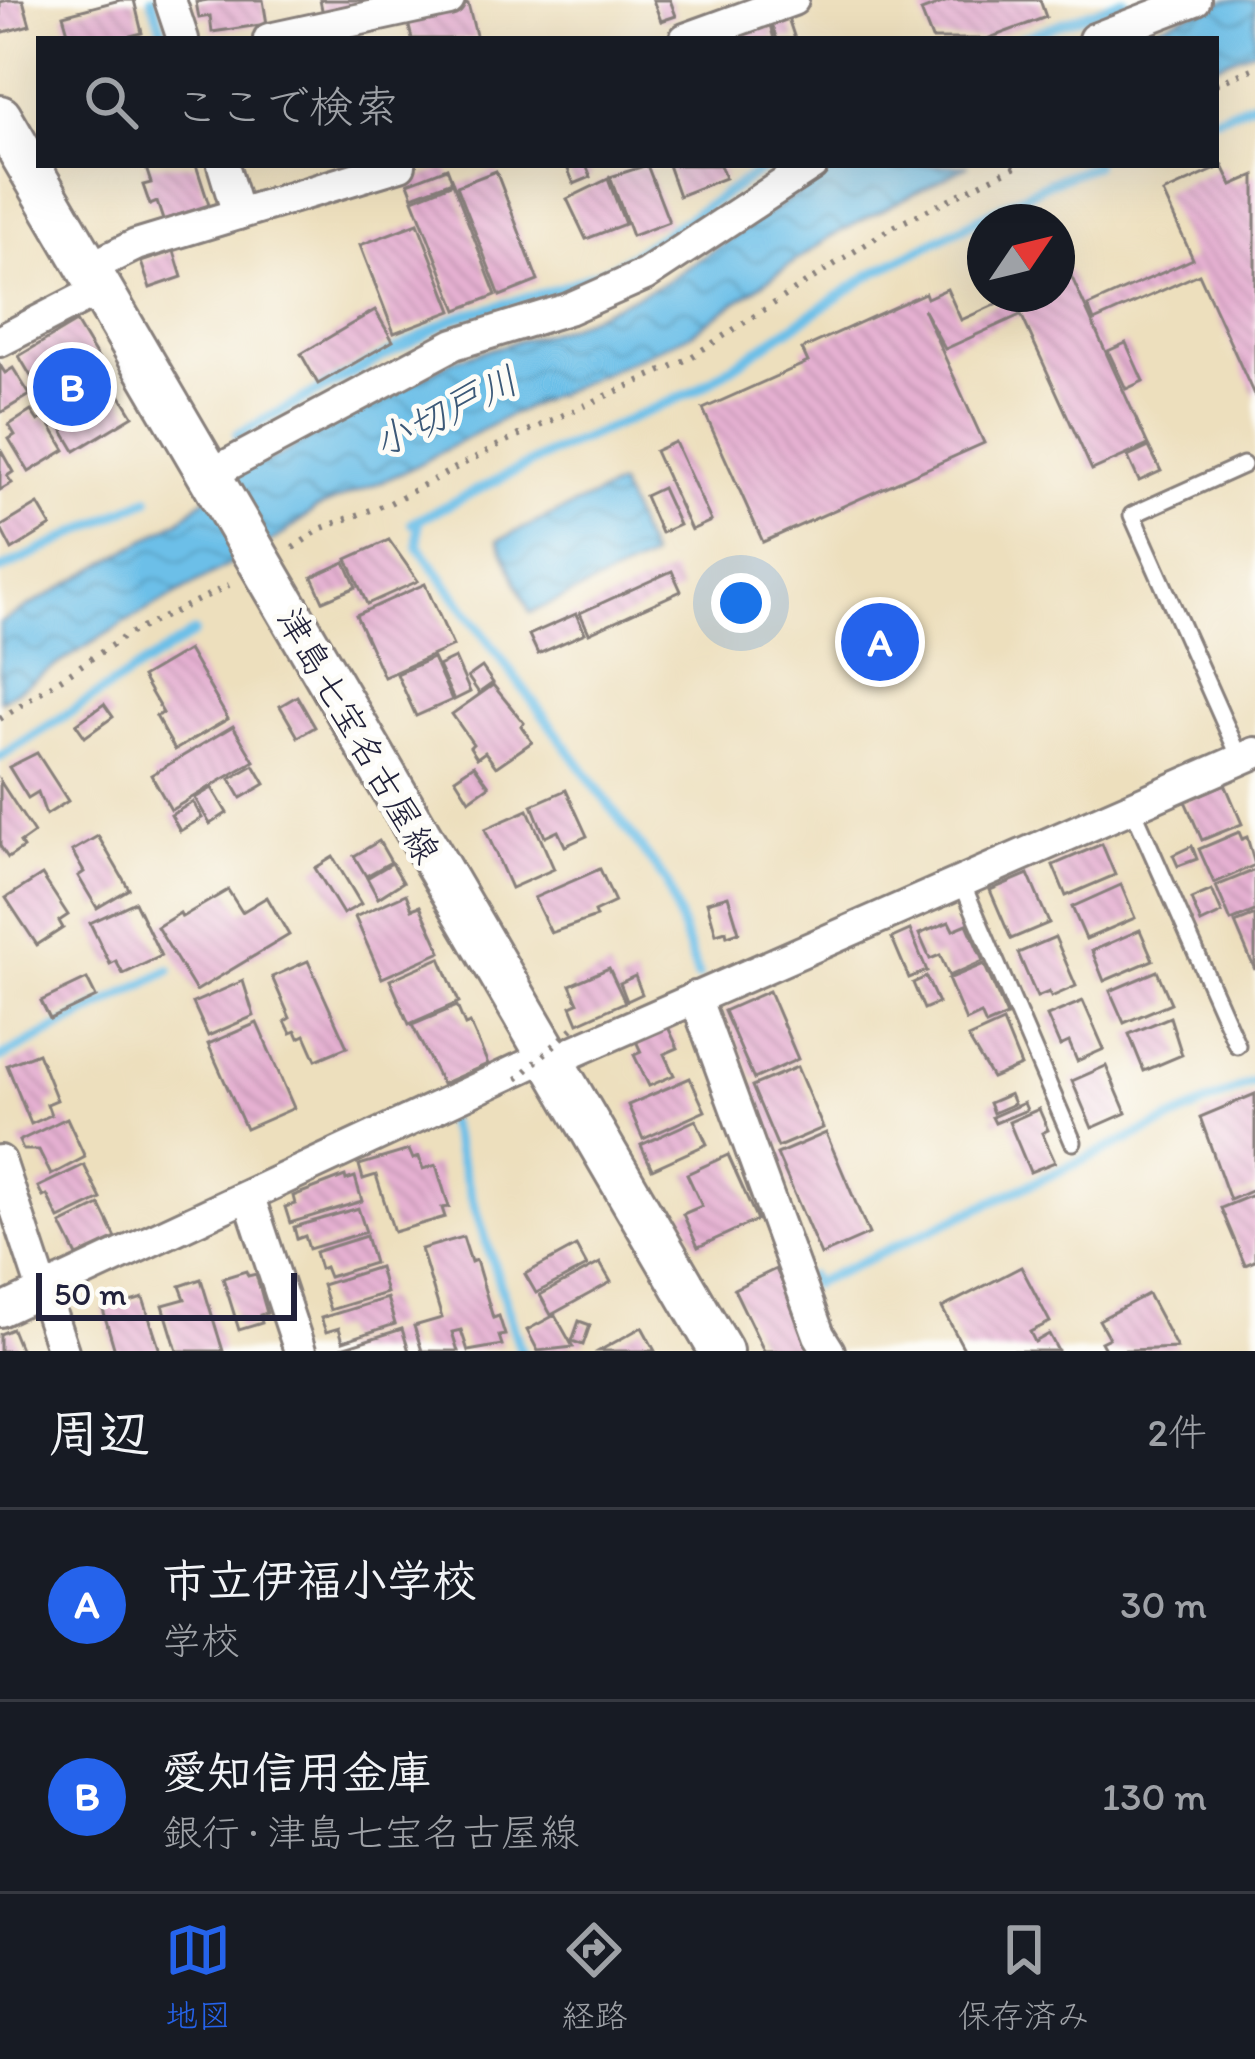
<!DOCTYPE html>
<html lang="ja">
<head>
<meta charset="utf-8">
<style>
	:root { --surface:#171b24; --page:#242831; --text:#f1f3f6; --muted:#9ea1a6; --line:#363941; --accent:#2563eb }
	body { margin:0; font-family:Itim,"Klee One",sans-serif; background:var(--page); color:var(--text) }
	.compass { position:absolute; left:967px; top:204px; width:108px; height:108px; border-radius:50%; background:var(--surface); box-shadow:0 12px 48px #0002; rotate:55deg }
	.scale { position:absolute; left:36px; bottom:30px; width:261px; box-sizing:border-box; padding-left:12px; border:6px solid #22223b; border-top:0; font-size:33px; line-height:42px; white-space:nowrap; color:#22223b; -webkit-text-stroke:9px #fdfcf7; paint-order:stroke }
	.you { position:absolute; left:741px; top:603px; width:42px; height:42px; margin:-30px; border:9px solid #fff; border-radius:50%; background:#1a73e8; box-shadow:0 0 0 18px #1a73e833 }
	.badge { display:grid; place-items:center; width:78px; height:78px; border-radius:50%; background:var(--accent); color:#fff; font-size:39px; font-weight:700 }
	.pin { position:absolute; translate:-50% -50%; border:6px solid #fff; box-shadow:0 3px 12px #0006 }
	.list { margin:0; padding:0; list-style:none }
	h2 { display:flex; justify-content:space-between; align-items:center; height:156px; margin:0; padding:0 48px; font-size:51px }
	h2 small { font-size:39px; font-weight:400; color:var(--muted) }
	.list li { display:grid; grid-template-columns:78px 1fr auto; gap:36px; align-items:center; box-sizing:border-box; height:192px; padding:0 48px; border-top:3px solid var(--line) }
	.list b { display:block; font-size:45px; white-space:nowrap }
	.list p { margin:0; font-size:39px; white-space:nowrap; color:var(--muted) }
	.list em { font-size:39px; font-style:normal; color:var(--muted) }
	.icon { flex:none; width:66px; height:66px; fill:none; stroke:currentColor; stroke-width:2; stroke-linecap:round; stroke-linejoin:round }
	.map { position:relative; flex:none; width:1255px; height:1351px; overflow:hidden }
	.search { position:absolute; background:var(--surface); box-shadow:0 12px 48px #0002; left:36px; right:36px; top:36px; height:132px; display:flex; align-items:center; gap:30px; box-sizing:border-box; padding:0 42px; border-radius:0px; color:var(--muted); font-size:45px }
	.sheet { height:540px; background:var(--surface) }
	nav { display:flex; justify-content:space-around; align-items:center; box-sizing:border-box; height:168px; border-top:3px solid var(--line); background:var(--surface); font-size:33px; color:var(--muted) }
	nav a { display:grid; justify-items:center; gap:6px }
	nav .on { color:var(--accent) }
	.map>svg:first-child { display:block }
	.water { fill:url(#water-waves); stroke:#477092; stroke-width:3 }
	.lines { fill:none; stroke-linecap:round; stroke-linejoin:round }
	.stream { stroke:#6cbfe8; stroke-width:10 }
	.building { fill:url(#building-back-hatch) }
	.service-casing { stroke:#88807c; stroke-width:21 }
	.minor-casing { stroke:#88807c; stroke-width:36 }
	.secondary-casing { stroke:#88807c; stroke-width:48 }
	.path { stroke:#88807c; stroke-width:6; stroke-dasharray:3 9; stroke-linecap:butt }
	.service { stroke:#fff; stroke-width:15 }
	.minor { stroke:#fff; stroke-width:30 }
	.secondary { stroke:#fff; stroke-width:42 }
	.path-bridge { stroke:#88807c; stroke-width:6; stroke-dasharray:3 9; stroke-linecap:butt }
	.labels { text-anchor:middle; stroke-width:10; stroke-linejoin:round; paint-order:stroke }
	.street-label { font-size:36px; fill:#22223b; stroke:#fdfcf7 }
	.water-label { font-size:39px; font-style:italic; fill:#3c5978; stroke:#fdfcf7 }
</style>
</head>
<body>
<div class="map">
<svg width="1255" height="1351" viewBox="0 0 1255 1351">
	<defs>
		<pattern id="water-waves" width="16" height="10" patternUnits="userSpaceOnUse" patternTransform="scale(3)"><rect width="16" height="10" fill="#6cbfe8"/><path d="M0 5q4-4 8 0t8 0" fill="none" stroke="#589bbd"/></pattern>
		<pattern id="building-back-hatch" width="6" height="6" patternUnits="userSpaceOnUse" patternTransform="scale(3)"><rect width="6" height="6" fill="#e5b0d1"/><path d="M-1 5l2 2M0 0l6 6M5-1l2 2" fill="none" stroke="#c497b4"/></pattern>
	</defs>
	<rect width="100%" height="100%" fill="#fdfcf7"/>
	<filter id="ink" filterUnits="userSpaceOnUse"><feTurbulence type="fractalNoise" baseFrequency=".00833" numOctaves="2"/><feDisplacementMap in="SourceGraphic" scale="24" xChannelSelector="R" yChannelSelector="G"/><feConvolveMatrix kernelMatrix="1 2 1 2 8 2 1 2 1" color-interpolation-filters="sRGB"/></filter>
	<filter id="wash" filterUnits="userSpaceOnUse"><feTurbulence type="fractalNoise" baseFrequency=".004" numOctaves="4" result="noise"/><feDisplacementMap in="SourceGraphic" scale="48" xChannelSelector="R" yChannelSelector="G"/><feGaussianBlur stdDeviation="2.7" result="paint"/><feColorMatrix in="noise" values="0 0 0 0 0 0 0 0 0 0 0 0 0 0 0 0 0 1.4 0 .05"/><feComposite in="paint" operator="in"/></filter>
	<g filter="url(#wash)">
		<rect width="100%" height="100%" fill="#eddfbd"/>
		<!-- water -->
		<g class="water">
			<polygon points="1227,0 1255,0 1255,49 1216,65 1216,39 1123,39"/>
			<polygon points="841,165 969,165 830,237 690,334 508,416 402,473 315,509 284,534 122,624 0,701 0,623 180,520 241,468 269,461 453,360 567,327 664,283"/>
			<polygon points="619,485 651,558 530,613 498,540"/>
		</g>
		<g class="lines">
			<!-- stream -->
			<g class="stream">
				<polyline points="152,0 165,39"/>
				<polyline points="1020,39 1124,0"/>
				<polyline points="1216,117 1255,102"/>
				<polyline points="237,435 455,318 558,289 615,266 769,165"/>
				<polyline points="418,522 418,546 667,883 698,976"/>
				<polyline points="412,523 549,454 697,390 872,274 1048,183 1095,165"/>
				<polyline points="0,570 148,499"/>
				<polyline points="0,757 194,633"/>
				<polyline points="0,1058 170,970"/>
				<polyline points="448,1122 521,1351"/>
				<polyline points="810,1276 813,1284 1255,1081"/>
			</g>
		</g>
		<g id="blocks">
			<!-- building -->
			<g class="building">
				<polygon points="8,0 23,0 30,25 0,33 0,2"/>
				<polygon points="120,0 134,0 142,33 119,39 70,39 63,15"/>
				<polygon points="208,0 263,0 267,24 212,32 210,16 199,18 196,2"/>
				<polygon points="320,0 380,0 324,19"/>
				<polygon points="653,0 670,0 676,16 661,21"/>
				<polygon points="950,0 1040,0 1046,17 987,39 932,39 921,11"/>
				<polygon points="468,4 477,39 412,39 407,18"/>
				<polygon points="788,18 795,39 777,39 771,24"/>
				<polygon points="769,21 774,39 719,39"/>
				<polygon points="145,165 196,165 209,205 163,220 157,202 150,205 143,185 151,183"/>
				<polygon points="573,165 586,165 591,177 574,184 567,167"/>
				<polygon points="647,165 669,222 632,236 610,177"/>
				<polygon points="668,165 720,165 725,178 679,196"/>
				<polygon points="1223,166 1232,185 1255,175 1255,397 1199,274 1094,321 1088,306 1193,259 1163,193"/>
				<polygon points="447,168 452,181 413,196 408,183"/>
				<polygon points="496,171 538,281 500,296 457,186"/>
				<polygon points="608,179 625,224 586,239 567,199"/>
				<polygon points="453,183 496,295 457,310 413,199"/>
				<polygon points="418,223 452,311 394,333 360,245"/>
				<polygon points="174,251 182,277 150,288 141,262"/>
				<polygon points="1068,269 1148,445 1092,470 1020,312 1033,306 1028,294 1057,294 1057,274"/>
				<polygon points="947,289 961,320 1012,297 1020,315 945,349 923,309 984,443 763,542 703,409 808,362 802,349 925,293 927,298"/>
				<polygon points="375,310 393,341 318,384 301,354"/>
				<polygon points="76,322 133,416 75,451 19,356"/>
				<polygon points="1126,343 1143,381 1126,389 1108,351"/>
				<polygon points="0,365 5,373 13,368 30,395 0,413"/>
				<polygon points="31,411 38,421 45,417 65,450 29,472 9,439 15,435 9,425"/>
				<polygon points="675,442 711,521 691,530 655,451"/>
				<polygon points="1149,447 1161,471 1139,481 1128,457"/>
				<polygon points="0,449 13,472 7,476 12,483 0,490"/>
				<polygon points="662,488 679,525 661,533 645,496"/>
				<polygon points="38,504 51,526 12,550 0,527"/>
				<polygon points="389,540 418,581 367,604 347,559"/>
				<polygon points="345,562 356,587 323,601 312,577"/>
				<polygon points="672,571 681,591 589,633 580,613"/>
				<polygon points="425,584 453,646 384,677 356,615"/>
				<polygon points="576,614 585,633 538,654 529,635"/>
				<polygon points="188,650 228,719 175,750 156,716 163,713 142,677"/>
				<polygon points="433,658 452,700 416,716 397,674"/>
				<polygon points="455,658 470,692 454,700 438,666"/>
				<polygon points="482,667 493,683 479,693 468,677"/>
				<polygon points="493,685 524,723 521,726 532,742 496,767 485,752 477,758 470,747 473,744 452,714"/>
				<polygon points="297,696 315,727 298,737 280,706"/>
				<polygon points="104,704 113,717 85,737 76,724"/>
				<polygon points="233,726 254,761 171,810 151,775"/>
				<polygon points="37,753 68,801 46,815 38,792 28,798 9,767"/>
				<polygon points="254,765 265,784 241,798 230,779"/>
				<polygon points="474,765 489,786 469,800 455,778"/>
				<polygon points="0,781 34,833 20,843 23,848 8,858 0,846"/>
				<polygon points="1225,784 1242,824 1202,840 1185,801"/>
				<polygon points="212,788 227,813 210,824 195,798"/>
				<polygon points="566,790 587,836 565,846 558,831 545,837 532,805"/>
				<polygon points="193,802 202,818 180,831 171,815"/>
				<polygon points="528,810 554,869 511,888 485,829"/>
				<polygon points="1239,832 1242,839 1247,837 1255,865 1214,883 1199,849"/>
				<polygon points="98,836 129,889 97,908 78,876 84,872 72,851"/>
				<polygon points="379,841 391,862 366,876 354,856"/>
				<polygon points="1102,844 1115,875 1066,896 1053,865"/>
				<polygon points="1192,846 1197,859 1178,866 1173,855"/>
				<polygon points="333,857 361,904 343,914 315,868"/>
				<polygon points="392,863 403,882 378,898 367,878"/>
				<polygon points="600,869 615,902 594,912 596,917 551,933 534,898"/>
				<polygon points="1255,870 1255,911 1231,921 1216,886"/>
				<polygon points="1028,874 1049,923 1011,939 990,890"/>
				<polygon points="42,875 68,915 59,921 63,928 37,945 6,898"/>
				<polygon points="1121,885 1135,918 1086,939 1072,907"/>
				<polygon points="228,890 242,912 267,897 289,935 196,991 157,927 180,913 182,917"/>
				<polygon points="1212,890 1222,913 1201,923 1191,899"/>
				<polygon points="406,894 412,909 420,906 441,952 382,978 355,917"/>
				<polygon points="728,896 739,932 727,936 726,931 716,934 707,902"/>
				<polygon points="135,902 161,956 123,974 116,961 110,964 90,923"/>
				<polygon points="1255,915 1255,970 1235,923"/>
				<polygon points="949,922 953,930 967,924 983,961 949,976 940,955 930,959 919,934"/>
				<polygon points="910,930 927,971 909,978 892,938"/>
				<polygon points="1140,930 1153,960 1104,981 1092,951"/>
				<polygon points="1055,937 1076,986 1051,997 1049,992 1037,997 1018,953"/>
				<polygon points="440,958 459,1002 409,1024 390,980"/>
				<polygon points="308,961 347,1047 316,1060 305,1035 299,1038 296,1031 291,1033 285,1021 290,1018 272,977"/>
				<polygon points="984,964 1007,1016 986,1025 981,1014 966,1021 948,979"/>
				<polygon points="609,968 625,1002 578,1023 571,1006 578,1003 570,985"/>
				<polygon points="1157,971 1171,1003 1124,1023 1110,991"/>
				<polygon points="635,976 642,994 627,1001 620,983"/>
				<polygon points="926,977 938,1003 924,1009 913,983"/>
				<polygon points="87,979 96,997 50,1019 41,1001"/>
				<polygon points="243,981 254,1016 208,1036 193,1003"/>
				<polygon points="769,991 798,1059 754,1079 724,1011"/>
				<polygon points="1083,1001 1104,1049 1077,1061 1069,1042 1060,1046 1047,1016"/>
				<polygon points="457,1006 465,1025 470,1023 488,1064 442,1084 412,1025"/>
				<polygon points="1170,1017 1182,1055 1144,1071 1129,1034"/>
				<polygon points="1003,1022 1021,1066 992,1078 968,1038"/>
				<polygon points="257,1023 294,1108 246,1129 208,1044"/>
				<polygon points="667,1025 678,1048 664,1054 674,1075 649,1086 634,1055 641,1052 635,1039"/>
				<polygon points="38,1053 57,1100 47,1104 51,1115 31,1124 7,1065"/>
				<polygon points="1106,1066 1126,1113 1092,1128 1072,1081"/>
				<polygon points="797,1067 823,1128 778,1147 752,1086"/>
				<polygon points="690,1078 705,1111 643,1139 628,1105"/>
				<polygon points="1010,1094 1014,1104 993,1113 989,1103"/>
				<polygon points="1255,1094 1255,1189 1230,1200 1200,1117"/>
				<polygon points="1024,1103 1027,1110 995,1123 992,1117"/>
				<polygon points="1039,1109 1048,1130 1042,1133 1055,1162 1030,1172 1009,1122"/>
				<polygon points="67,1118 85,1157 51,1175 39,1150 23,1150 19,1141"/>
				<polygon points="696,1120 707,1144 652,1169 641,1145"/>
				<polygon points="826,1133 869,1234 821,1255 777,1154"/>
				<polygon points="409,1150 413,1159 419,1157 423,1169 436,1165 449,1207 442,1208 445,1217 394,1232 376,1175 363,1179 359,1165"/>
				<polygon points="728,1155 757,1220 698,1247 683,1214 702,1206 687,1174"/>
				<polygon points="84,1165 101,1199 59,1219 47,1195 43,1197 38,1187"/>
				<polygon points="345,1176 346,1180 355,1177 362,1201 290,1223 285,1207 295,1204 293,1196"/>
				<polygon points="1255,1194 1255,1261 1245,1265 1221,1208"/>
				<polygon points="100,1205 116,1238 77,1256 61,1224"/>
				<polygon points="358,1208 366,1232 309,1249 305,1236 297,1239 294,1227"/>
				<polygon points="366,1236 374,1263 329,1277 325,1267 320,1269 315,1252"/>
				<polygon points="463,1237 471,1262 476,1260 493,1318 499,1316 505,1335 499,1336 502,1345 468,1351 461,1330 452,1332 458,1351 422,1351 414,1326 442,1318 421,1249"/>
				<polygon points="576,1246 587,1266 536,1293 525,1274"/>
				<polygon points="600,1263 611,1282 551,1315 540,1295"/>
				<polygon points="379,1267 386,1293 330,1310 322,1285"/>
				<polygon points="1021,1267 1050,1322 1030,1332 1035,1342 1049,1334 1058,1351 965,1351 942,1308"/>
				<polygon points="776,1269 815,1351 764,1351 734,1289"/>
				<polygon points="246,1271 248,1276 256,1274 267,1313 260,1315 262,1323 239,1330 223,1278"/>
				<polygon points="201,1279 223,1351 177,1351 163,1305 185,1299 180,1286"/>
				<polygon points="1148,1294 1177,1348 1106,1351 1101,1342 1109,1338 1099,1320"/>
				<polygon points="143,1298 160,1351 115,1351 103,1310"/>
				<polygon points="387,1298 395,1324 343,1341 339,1328 326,1332 321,1318"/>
				<polygon points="555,1315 573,1347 538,1351 527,1330"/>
				<polygon points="579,1321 590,1325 583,1345 572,1341"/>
				<polygon points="642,1327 655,1351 599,1351"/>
				<polygon points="12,1329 21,1351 0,1351 0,1334"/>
				<polygon points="402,1329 409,1351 335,1351 335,1350"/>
			</g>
		</g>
	</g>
	<g filter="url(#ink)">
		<use href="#blocks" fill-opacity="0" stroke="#88807c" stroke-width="3"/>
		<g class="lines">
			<!-- service casing -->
			<g class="service-casing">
				<g id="service">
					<polyline points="1241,760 1132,515 1243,465"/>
					<polyline points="1132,807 1237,1045"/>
					<polyline points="962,883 1073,1142"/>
				</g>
			</g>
			<!-- minor casing -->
			<g class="minor-casing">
				<g id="minor">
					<polyline points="170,0 183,39"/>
					<polyline points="269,39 449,0"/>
					<polyline points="685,39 793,0"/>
					<polyline points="1094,39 1195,0"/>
					<polyline points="223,165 238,214"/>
					<polyline points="89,268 136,245 400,165"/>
					<polyline points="0,341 101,289"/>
					<polyline points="209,475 454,344 568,309 645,275 812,165"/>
					<polyline points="695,997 819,1335 829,1351"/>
					<polyline points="550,1062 1255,753"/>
					<polyline points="0,1161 63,1351"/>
					<polyline points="249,1197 300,1351"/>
					<polyline points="0,1311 547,1056"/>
				</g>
			</g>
			<!-- secondary casing -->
			<g class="secondary-casing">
				<polyline id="secondary" points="0,117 721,1351"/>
			</g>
			<!-- path -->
			<g class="path">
				<polyline points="1216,84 1255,68"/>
				<polyline points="293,548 322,528 390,503 506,441 688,359 889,229 1018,165"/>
				<polyline points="0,719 127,635 229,585"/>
			</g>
			<!-- service -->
			<use href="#service" class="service"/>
			<!-- minor -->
			<use href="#minor" class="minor"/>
			<!-- secondary -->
			<use href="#secondary" class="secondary"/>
			<!-- path-bridge -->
			<polyline class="path-bridge" points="517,1079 573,1028"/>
		</g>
	</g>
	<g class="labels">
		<!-- street labels -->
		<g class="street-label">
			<text transform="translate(359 735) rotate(60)" y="13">津島七宝名古屋線</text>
		</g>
		<!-- water labels -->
		<g class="water-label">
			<text transform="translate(445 411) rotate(-26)" y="14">小切戸川</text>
		</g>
	</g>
</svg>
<svg class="compass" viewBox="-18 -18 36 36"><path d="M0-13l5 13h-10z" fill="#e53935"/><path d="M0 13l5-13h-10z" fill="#9ea1a6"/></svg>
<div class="scale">50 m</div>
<div class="you"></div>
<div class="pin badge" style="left:880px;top:642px">A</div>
<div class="pin badge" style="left:72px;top:387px">B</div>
<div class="search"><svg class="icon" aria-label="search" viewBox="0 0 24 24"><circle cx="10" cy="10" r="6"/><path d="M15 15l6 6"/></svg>ここで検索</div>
</div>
<section class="sheet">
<h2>周辺<small>2件</small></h2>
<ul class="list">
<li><span class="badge">A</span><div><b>市立伊福小学校</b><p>学校</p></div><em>30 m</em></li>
<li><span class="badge">B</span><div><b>愛知信用金庫</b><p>銀行 · 津島七宝名古屋線</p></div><em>130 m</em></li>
</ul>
</section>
<nav>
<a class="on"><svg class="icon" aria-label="map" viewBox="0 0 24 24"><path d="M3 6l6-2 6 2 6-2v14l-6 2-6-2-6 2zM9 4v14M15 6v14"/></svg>地図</a>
<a><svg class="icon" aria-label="directions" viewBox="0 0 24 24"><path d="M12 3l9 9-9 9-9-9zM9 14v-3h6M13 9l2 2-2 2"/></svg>経路</a>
<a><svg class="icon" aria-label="saved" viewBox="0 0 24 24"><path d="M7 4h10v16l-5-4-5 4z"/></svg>保存済み</a>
</nav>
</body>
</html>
